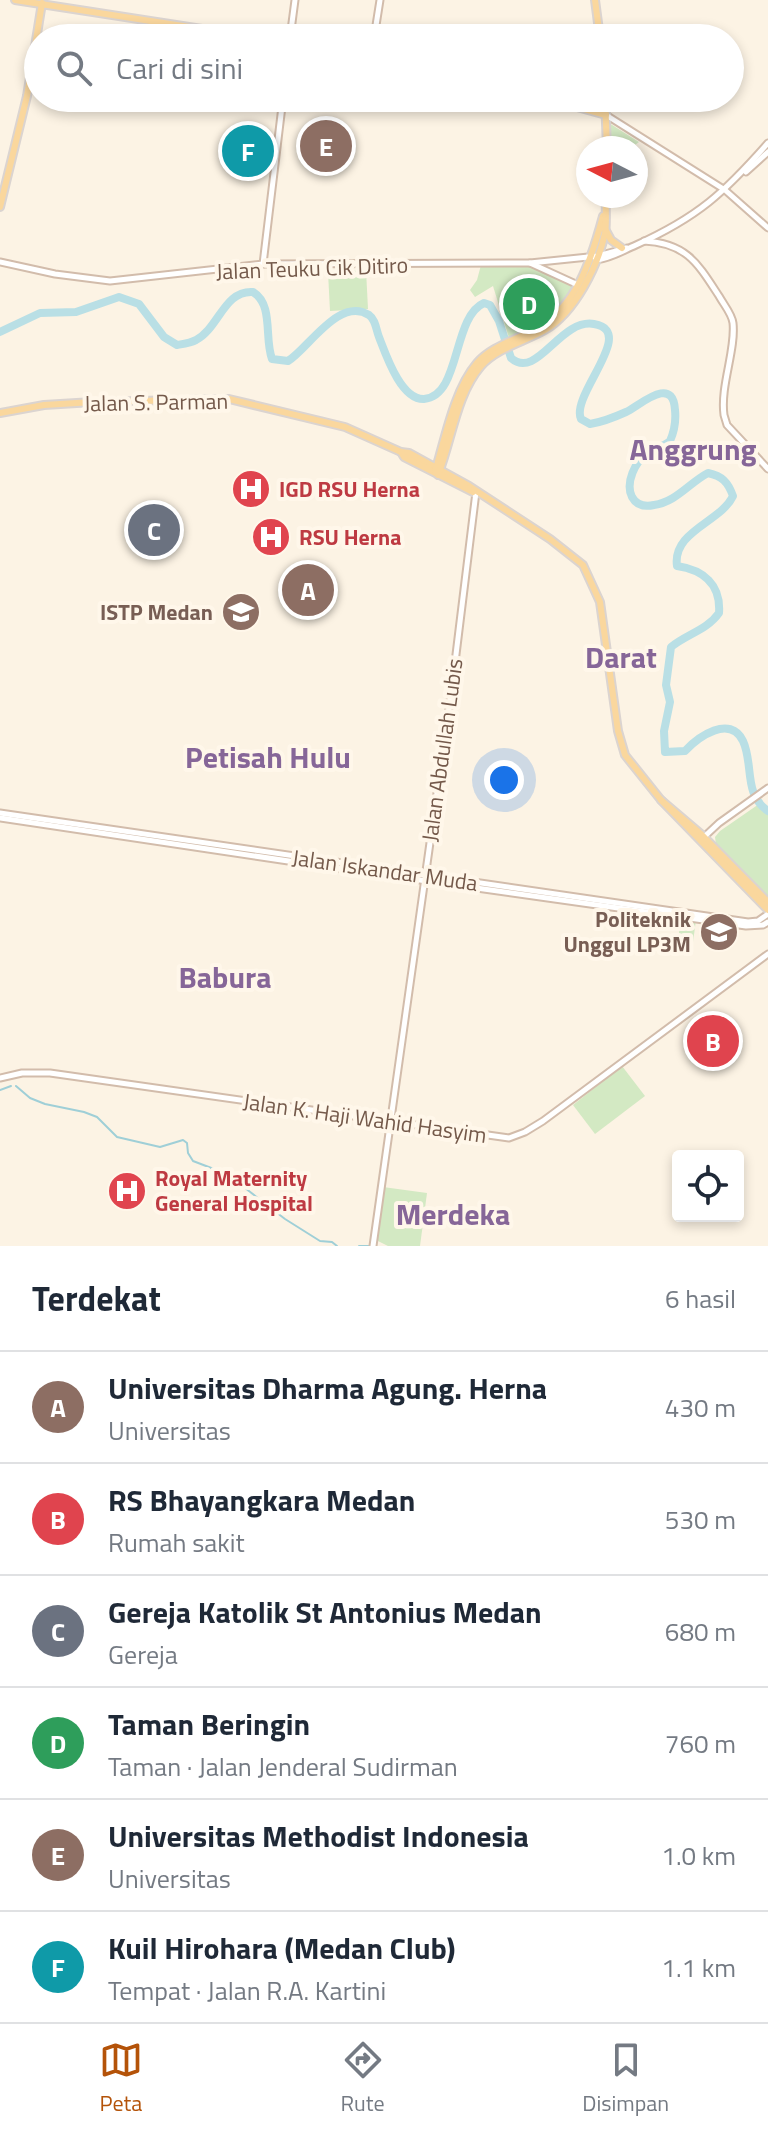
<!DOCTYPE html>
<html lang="id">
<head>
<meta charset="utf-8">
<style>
	:root { --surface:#fff; --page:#f6f6f7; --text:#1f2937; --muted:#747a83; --line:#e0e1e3; --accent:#b45309 }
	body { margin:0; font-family:"Titillium Web",sans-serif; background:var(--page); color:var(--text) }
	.controls { position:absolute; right:24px; bottom:24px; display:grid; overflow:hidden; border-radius:8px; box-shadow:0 4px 12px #0003 }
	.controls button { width:72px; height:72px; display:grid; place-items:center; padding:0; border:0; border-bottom:2px solid var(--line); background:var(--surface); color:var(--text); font:40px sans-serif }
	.compass { position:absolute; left:576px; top:136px; width:72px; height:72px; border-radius:50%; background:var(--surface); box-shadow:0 4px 12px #0003; rotate:276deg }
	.you { position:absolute; left:504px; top:780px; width:28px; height:28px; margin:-20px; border:6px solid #fff; border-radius:50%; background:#1a73e8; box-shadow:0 0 0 12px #1a73e833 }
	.badge { display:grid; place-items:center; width:52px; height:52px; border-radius:50%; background:var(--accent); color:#fff; font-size:26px; font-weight:700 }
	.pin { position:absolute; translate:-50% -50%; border:4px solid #fff; box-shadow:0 2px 8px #0006 }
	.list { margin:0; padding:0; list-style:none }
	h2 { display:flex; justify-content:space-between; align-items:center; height:104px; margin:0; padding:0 32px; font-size:34px }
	h2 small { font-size:26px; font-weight:400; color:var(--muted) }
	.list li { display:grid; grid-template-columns:52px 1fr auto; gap:24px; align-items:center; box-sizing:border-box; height:112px; padding:0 32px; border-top:2px solid var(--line) }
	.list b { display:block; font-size:30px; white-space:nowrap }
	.list p { margin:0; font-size:26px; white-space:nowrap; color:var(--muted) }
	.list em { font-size:26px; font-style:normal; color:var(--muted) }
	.icon { flex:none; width:44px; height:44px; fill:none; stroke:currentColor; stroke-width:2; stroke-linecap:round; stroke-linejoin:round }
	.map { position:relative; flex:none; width:768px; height:1246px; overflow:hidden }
	.search { position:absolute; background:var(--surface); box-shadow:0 4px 12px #0003; left:24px; right:24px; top:24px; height:88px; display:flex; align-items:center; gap:20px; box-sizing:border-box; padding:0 28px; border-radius:44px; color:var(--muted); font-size:30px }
	.sheet { height:776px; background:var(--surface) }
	nav { display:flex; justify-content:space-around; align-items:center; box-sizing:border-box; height:112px; border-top:2px solid var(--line); background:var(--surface); font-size:22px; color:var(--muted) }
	nav a { display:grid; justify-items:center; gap:4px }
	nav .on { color:var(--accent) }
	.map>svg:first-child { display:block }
	.green { fill:#d3e9c3 }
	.water { fill:#b9dfe5; stroke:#9fcfd7; stroke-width:2 }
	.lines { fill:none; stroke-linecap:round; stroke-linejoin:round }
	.stream { stroke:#9fcfd7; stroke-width:2 }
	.river { stroke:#b9dfe5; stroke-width:8 }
	.secondary-casing { stroke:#d2bcab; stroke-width:9 }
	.primary-casing { stroke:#dbd4d0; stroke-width:10 }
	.secondary { stroke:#fff; stroke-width:5 }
	.primary { stroke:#fad79d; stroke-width:6 }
	.labels { text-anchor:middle; stroke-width:8; stroke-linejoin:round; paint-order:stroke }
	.street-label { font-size:22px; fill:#74594a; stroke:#fff7ea }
	.health-label { font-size:22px; font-weight:bold; fill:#be3a42; stroke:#fff7ea; text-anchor:start }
	.education-label { font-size:22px; font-weight:bold; fill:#785e54; stroke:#fff7ea; text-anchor:end }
	.district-label { font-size:30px; font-weight:bold; fill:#866698; stroke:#fff7ea }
</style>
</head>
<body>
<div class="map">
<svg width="768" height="1246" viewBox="0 0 768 1246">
	<rect width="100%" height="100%" fill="#fcf3e4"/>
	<!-- green -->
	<g class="green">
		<polygon points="609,123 639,142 631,148 610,148"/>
		<path d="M 481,265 L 528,266 L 574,286 C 553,315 541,323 509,338 L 493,286 L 475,297 L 470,290 L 477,280 Z"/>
		<polygon points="366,270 368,309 330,311 328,272"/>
		<polygon points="759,804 768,811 768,898 716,845 715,837 720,831"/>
		<polygon points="681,918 696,920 693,942 678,940"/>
		<polygon points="622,1066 645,1096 595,1134 573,1105"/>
		<polygon points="383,1187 427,1193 420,1246 388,1246 376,1240"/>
	</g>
	<!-- water -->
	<path class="water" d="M 525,281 C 539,292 538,288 542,305 L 528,299 L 525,289 L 519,283 Z"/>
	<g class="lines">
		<!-- stream -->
		<g class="stream">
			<polyline points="16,1086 30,1098 45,1104 84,1112 97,1117 117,1137 160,1147 183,1140 187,1143 188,1153 193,1161 227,1174 285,1219 320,1241 332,1242 337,1246"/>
			<polyline points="0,1090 11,1086"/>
			<polyline points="359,1246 370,1246"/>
		</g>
		<!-- river -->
		<path class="river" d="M 0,332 L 40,313 L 76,312 L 119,297 L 139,304 L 164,337 L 177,345 C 183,344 191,343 196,340 C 219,328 224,290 253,292 C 274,305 264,338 272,359 L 288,361 C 308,349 339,296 369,315 C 376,320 376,330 379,337 C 386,355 401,400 424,399 C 461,396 452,317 484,303 L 490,305 L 499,321 L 511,358 C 537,381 560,318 594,324 C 638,331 570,395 581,419 L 590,424 C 602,422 615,417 626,412 C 639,406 673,374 675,410 C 676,420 674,432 670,441 C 663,447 655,448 648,453 C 635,461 625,483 632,497 C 637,506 645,507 654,505 C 676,502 689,483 708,473 C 722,476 728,482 733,496 C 721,522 672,531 677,566 C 704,570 721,585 719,613 C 707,630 687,634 671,647 L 666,685 L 670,702 L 664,731 L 665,752 L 685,751 C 698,737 730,714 743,741 C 754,765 743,794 768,811"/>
		<!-- secondary casing -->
		<g class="secondary-casing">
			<g id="secondary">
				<polyline points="290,38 295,0"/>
				<polyline points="374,38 380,0"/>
				<polyline points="606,115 725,190 768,228"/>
				<polyline points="746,172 768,152"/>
				<path d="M 644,241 C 687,243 698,264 719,296 C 724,305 732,314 733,323 C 736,350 720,386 724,415 L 727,425 L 768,469"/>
				<path d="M 596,260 C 612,258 622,251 636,245 C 698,217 724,193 768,143"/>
				<polyline points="0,262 55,274 110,281 263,264 530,263 598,256 627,248"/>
				<polyline points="530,263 578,285"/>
				<polyline points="263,264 283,98"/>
				<polyline points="0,813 748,922 758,921 768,914"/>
				<polyline points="0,818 342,869 746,926 763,925 768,922"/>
				<polyline points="704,837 719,823 768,788"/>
				<polyline points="0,1078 22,1073 50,1073 509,1138 525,1132 543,1121 768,954"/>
				<polyline points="373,1246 452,687 476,492"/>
			</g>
		</g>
		<!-- primary casing -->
		<g class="primary-casing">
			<g id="primary">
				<polyline points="15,0 261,38"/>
				<polyline points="595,0 600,38"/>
				<polyline points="544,98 606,115"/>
				<polyline points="605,98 607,148"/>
				<polyline points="0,207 27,96 42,3"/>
				<polyline points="605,229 611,240 622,248"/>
				<polyline points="0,413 44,405 93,402 229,399 345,427 401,452 409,453 469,486 550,539 583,565 600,602 618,731 625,755 661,800 701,834 768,902"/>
				<polyline points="401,452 404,457 473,492"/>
				<path d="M 435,472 C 445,439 454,390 477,363 C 492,346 516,340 535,329 C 577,308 592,257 603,216"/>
				<path d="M 438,475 C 452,440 456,395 481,366 C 497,348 524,342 545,330 C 575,312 598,266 605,233 C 607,220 605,208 606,196"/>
				<polyline points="661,800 768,910"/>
			</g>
		</g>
		<!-- secondary -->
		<use href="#secondary" class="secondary"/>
		<!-- primary -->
		<use href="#primary" class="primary"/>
	</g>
	<!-- icons -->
	<defs>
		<g id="hospital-disc" transform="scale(2)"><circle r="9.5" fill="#e0444e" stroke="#fff7ea"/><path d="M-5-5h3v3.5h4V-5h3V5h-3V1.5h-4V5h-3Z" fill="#fff"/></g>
		<g id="university-disc" transform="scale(2)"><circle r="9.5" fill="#8d6e63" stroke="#fff7ea"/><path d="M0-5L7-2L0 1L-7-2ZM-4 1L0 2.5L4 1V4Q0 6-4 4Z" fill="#fff"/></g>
	</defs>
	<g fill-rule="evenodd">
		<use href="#hospital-disc" x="251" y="489"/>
		<use href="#hospital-disc" x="271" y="537"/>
		<use href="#university-disc" x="241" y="612"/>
		<use href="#university-disc" x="719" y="932"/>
		<use href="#hospital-disc" x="127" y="1191"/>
	</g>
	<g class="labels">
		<!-- street labels -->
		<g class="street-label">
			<text transform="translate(312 268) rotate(-2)" y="8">Jalan Teuku Cik Ditiro</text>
			<text transform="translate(156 402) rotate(-1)" y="8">Jalan S. Parman</text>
			<text transform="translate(442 750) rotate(-82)" y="8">Jalan Abdullah Lubis</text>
			<text transform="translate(385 870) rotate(8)" y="8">Jalan Iskandar Muda</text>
			<text transform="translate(365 1118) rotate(8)" y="8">Jalan K. Haji Wahid Hasyim</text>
		</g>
		<!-- health labels -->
		<g class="health-label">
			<text x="279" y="497">IGD RSU Herna</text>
			<text x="299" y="545">RSU Herna</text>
			<text x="155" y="1186">Royal Maternity<tspan x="155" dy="25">General Hospital</tspan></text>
		</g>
		<!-- education labels -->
		<g class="education-label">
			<text x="213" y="620">ISTP Medan</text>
			<text x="691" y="927">Politeknik<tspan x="691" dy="25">Unggul LP3M</tspan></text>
		</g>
		<!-- district labels -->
		<g class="district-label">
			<text x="693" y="460">Anggrung</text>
			<text x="621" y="668">Darat</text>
			<text x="268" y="768">Petisah Hulu</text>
			<text x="225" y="988">Babura</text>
			<text x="453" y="1225">Merdeka</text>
		</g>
	</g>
</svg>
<div class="controls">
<button><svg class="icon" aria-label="locate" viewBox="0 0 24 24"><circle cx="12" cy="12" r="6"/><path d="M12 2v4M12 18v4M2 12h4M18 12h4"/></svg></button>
</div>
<svg class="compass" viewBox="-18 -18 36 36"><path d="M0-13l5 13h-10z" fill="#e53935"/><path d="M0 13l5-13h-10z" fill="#747a83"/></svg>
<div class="you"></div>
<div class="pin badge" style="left:308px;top:590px;background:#8d6e63">A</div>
<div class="pin badge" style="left:713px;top:1041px;background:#e0444e">B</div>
<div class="pin badge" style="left:154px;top:530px;background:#6b7280">C</div>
<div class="pin badge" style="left:529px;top:304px;background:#2e9e5b">D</div>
<div class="pin badge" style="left:326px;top:146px;background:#8d6e63">E</div>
<div class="pin badge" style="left:248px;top:151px;background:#0f9aa8">F</div>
<div class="search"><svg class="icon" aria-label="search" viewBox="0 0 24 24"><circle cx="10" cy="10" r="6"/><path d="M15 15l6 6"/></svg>Cari di sini</div>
</div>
<section class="sheet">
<h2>Terdekat<small>6 hasil</small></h2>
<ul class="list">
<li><span class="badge" style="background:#8d6e63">A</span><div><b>Universitas Dharma Agung. Herna</b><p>Universitas</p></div><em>430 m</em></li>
<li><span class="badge" style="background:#e0444e">B</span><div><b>RS Bhayangkara Medan</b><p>Rumah sakit</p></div><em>530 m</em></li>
<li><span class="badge" style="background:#6b7280">C</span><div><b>Gereja Katolik St Antonius Medan</b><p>Gereja</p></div><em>680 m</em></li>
<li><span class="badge" style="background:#2e9e5b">D</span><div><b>Taman Beringin</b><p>Taman · Jalan Jenderal Sudirman</p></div><em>760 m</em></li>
<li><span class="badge" style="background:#8d6e63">E</span><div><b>Universitas Methodist Indonesia</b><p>Universitas</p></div><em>1.0 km</em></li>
<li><span class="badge" style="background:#0f9aa8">F</span><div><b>Kuil Hirohara (Medan Club)</b><p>Tempat · Jalan R.A. Kartini</p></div><em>1.1 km</em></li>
</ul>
</section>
<nav>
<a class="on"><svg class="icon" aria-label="map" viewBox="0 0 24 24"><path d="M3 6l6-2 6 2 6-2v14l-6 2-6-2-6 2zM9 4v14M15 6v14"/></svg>Peta</a>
<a><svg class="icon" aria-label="directions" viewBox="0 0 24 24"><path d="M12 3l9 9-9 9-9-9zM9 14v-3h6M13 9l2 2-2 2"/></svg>Rute</a>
<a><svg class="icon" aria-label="saved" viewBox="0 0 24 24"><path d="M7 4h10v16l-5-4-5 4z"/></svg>Disimpan</a>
</nav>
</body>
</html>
